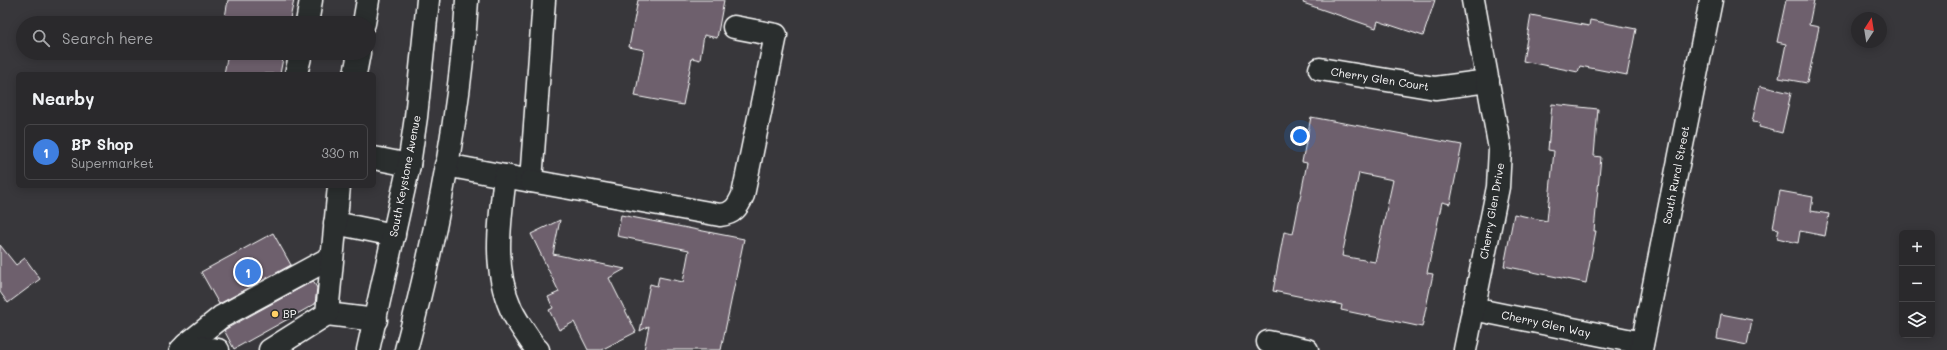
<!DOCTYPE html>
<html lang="en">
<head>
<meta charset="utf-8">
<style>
	:root { --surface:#2a292c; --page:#323134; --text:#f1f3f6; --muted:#a5a6a9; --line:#464548; --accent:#db2777 }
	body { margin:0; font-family:Mali,sans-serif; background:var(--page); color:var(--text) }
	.controls { position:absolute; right:12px; bottom:12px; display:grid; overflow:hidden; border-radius:6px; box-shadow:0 2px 10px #0003 }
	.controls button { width:36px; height:36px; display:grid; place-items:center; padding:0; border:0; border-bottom:1px solid var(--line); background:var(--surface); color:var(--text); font:20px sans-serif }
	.compass { position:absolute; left:1851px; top:12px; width:36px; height:36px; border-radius:50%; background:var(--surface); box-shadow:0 2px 10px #0003; rotate:12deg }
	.you { position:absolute; left:1300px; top:136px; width:14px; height:14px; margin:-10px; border:3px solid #fff; border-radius:50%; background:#1a73e8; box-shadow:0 0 0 6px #1a73e833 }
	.badge { display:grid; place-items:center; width:26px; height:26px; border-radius:50%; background:var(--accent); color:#fff; font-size:13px; font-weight:700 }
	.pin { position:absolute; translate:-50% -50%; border:2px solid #fff; box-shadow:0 1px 4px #0006 }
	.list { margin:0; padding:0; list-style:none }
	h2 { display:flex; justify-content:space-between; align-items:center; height:52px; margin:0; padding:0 16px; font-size:17px }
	h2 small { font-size:13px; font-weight:400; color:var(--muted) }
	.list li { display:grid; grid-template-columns:26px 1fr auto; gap:12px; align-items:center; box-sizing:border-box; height:56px; margin:0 8px 8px; padding:0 8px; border:1px solid var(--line); border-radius:6px }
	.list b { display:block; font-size:15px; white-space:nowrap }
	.list p { margin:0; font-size:13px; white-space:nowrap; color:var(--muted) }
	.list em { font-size:13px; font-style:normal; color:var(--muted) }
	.icon { flex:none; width:22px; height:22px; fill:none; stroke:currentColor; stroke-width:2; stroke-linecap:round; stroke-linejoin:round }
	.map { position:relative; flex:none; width:1947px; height:350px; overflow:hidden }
	.search { position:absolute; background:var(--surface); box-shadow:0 2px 10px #0003; left:16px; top:16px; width:360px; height:44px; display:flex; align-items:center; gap:10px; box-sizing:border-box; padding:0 14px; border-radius:22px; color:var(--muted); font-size:15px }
	.panel { position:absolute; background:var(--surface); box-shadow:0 2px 10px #0003; left:16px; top:72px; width:360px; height:116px; border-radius:6px }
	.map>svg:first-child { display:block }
	.building { fill:#6e606d; stroke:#fff; fill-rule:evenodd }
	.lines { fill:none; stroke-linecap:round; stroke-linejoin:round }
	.minor-casing { stroke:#fff; stroke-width:25 }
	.major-casing { stroke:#fff; stroke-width:25 }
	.minor { stroke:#2a2d2e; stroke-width:22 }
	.major { stroke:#2a2d2e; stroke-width:22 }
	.poi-dot { fill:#ffd166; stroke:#2a2d2e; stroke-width:1.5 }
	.labels { text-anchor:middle; stroke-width:3.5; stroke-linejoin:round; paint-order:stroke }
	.street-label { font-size:11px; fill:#fff; stroke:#2a2d2e }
	.poi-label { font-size:11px; fill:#fff; stroke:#2a2d2e; text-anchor:start }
</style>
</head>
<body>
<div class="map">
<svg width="1947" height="350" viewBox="0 0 1947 350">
	<rect width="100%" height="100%" fill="#38373b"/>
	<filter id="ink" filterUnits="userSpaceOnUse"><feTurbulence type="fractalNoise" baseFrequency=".025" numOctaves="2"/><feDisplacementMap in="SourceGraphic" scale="8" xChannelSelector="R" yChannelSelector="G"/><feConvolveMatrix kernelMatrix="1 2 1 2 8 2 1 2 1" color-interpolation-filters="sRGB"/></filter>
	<g filter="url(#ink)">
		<!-- building -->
		<g class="building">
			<polygon points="228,0 294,0 289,23 224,23"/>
			<polygon points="638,0 724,0 717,38 704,35 700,60 692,58 683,105 635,96 644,50 629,47"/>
			<polygon points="1304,0 1435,0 1423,36 1378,21 1376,28 1303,3"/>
			<polygon points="1786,0 1814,0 1809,25 1819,27 1807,83 1779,78 1786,44 1777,42"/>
			<polygon points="1531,15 1589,26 1590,20 1636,29 1627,75 1580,66 1578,72 1523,61"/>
			<polygon points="228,53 284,53 280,74 224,74"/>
			<polygon points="1760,86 1791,93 1782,133 1759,127 1760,123 1752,122"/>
			<polygon points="1552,104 1598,109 1594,156 1601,157 1594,231 1596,231 1586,283 1504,266 1514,214 1547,221 1554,151 1548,150"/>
			<path d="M 1311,117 L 1462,145 L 1450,204 L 1442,202 L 1427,273 L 1433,274 L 1422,327 L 1341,310 L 1342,305 L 1273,291 L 1284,232 L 1293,234 L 1307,163 L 1302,162 ZM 1359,173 L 1393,180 L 1375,262 L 1342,256 Z"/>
			<polygon points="1780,191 1813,197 1811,211 1829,214 1825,236 1800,231 1798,243 1777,238 1779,229 1773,228"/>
			<polygon points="621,215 744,239 721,350 644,350 649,326 640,331 650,284 657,286 659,277 683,282 689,250 617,236"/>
			<polygon points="560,220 553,254 625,269 609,278 636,332 601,350 588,350 574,322 559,330 549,310 553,308 548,297 559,292 531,234"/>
			<polygon points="273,233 291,265 219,304 201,272"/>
			<polygon points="0,245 16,265 25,258 40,279 8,303 0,292"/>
			<polygon points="313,281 317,288 315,304 234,349 224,330"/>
			<polygon points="1721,314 1752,320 1747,345 1717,339"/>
		</g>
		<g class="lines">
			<!-- minor casing -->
			<g class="minor-casing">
				<g id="minor">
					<polyline points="307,23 311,0"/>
					<polyline points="364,23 368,0"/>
					<polyline points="1320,69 1435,88 1488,81"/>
					<polyline points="296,74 301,53"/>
					<polyline points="355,74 359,53"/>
					<polyline points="374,158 409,165"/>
					<polyline points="446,165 531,181 544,0"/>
					<path d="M 505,176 C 500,220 492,267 511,309 C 517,322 526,334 534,346 L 538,350"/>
					<path d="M 531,181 L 720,215 C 733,214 738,207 743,195 L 776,35 L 734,27"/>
					<polyline points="335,223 394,235"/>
					<polyline points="1473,309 1642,343"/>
					<polyline points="327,314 376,320"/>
					<polyline points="1268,342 1307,350"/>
					<polyline points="186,345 221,317 332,257"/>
					<polyline points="181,350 186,345 218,350"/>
					<polyline points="270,350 327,314 339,186"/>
					<polyline points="1465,350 1498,187 1500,149 1473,0"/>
					<polyline points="1641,350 1711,0"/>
				</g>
			</g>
			<!-- major casing -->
			<g class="major-casing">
				<g id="major">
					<polyline points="368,350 409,165 416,117 428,0"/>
					<path d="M 406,350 C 436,236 460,118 467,0"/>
				</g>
			</g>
			<!-- minor -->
			<use href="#minor" class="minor"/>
			<!-- major -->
			<use href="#major" class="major"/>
		</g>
	</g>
	<!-- markers -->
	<circle class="poi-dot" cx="275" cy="314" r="4"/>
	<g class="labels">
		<!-- street labels -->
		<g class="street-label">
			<text transform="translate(1380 79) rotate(9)" y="4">Cherry Glen Court</text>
			<text transform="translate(1676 175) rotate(-79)" y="4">South Rural Street</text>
			<text transform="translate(405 176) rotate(-79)" y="4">South Keystone Avenue</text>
			<text transform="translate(1492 211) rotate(-80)" y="4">Cherry Glen Drive</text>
			<text transform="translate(1546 324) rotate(12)" y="4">Cherry Glen Way</text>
		</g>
		<!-- poi labels -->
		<g class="poi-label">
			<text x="283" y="318">BP</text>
		</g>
	</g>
</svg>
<div class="controls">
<button>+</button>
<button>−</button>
<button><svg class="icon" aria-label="layers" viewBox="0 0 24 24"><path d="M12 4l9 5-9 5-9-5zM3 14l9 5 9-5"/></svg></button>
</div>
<svg class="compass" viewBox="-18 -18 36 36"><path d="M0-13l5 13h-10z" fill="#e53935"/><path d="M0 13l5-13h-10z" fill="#a5a6a9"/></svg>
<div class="you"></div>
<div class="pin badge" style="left:248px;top:272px;background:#3f7fe0">1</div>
<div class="search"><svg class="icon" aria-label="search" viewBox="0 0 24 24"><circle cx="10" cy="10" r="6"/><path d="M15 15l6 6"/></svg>Search here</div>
<section class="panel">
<h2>Nearby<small></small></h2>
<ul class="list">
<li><span class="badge" style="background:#3f7fe0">1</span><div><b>BP Shop</b><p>Supermarket</p></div><em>330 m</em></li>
</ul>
</section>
</div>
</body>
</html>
